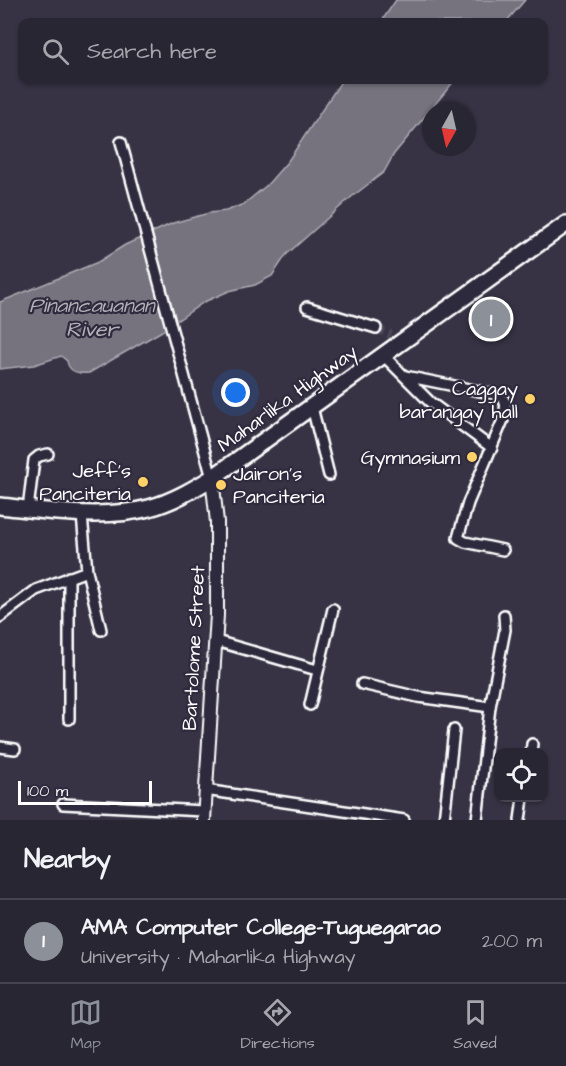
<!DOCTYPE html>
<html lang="en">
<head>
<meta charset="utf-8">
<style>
	:root { --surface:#292634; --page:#312e3c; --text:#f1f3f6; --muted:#a5a5ac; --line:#45434f; --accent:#8c9099 }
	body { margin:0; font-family:"Architects Daughter",sans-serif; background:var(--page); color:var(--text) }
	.controls { position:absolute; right:18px; bottom:18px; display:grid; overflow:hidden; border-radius:12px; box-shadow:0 2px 4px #0004 }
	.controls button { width:54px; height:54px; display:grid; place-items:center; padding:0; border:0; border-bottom:2px solid var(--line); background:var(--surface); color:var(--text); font:30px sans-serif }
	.compass { position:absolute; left:422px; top:102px; width:54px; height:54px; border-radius:50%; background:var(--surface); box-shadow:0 2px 4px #0004; rotate:188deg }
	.scale { position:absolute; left:18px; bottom:15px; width:134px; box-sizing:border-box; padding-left:6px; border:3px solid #fff; border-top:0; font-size:16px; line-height:21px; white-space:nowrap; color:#fff; -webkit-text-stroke:4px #2f2a3d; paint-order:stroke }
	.you { position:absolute; left:236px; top:393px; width:21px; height:21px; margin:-15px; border:4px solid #fff; border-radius:50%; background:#1a73e8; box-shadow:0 0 0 9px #1a73e833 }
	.badge { display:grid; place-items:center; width:39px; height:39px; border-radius:50%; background:var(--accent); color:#fff; font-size:20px; font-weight:700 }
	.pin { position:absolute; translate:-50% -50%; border:3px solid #fff; box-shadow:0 2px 6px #0006 }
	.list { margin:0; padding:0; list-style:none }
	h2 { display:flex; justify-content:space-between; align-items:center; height:78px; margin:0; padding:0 24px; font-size:26px }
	h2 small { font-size:20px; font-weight:400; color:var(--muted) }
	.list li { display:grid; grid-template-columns:39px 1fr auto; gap:18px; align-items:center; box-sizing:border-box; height:84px; padding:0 24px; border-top:2px solid var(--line) }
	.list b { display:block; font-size:22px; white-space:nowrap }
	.list p { margin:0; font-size:20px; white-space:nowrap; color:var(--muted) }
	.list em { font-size:20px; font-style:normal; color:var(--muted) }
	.icon { flex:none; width:33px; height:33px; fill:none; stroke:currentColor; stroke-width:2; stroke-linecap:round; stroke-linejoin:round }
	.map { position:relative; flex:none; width:566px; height:820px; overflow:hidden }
	.search { position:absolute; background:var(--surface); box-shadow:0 2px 4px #0004; left:18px; right:18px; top:18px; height:66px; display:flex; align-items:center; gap:15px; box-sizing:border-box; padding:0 21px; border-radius:12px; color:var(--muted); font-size:22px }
	.sheet { height:162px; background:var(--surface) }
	nav { display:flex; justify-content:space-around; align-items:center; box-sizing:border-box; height:84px; border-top:2px solid var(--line); background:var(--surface); font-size:16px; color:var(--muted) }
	nav a { display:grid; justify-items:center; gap:3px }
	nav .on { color:var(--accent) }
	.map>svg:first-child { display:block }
	.water { fill:#76737f; stroke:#adabb2; stroke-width:1.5 }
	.pier { fill:#373345 }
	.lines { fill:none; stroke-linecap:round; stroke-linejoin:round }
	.minor-tunnel { stroke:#4b4758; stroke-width:9; stroke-dasharray:9 4.5; stroke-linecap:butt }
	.minor-casing { stroke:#fff; stroke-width:14 }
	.tertiary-casing { stroke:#fff; stroke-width:16 }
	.primary-casing { stroke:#fff; stroke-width:20 }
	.minor { stroke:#2f2a3d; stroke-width:9 }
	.tertiary { stroke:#2f2a3d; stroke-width:12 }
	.primary { stroke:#2f2a3d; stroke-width:15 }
	.poi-dot { fill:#ffd166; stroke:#2f2a3d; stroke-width:2 }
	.labels { text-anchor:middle; stroke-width:4.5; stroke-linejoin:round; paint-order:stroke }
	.poi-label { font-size:20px; fill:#fff; stroke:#2f2a3d; text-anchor:end }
	.street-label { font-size:20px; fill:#fff; stroke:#2f2a3d }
	.water-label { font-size:21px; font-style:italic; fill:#b4b2b9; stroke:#2f2a3d }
</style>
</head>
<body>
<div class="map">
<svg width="566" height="820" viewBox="0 0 566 820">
	<rect width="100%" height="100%" fill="#373345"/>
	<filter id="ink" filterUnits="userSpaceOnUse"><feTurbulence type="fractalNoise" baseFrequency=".0167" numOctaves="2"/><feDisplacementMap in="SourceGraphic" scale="12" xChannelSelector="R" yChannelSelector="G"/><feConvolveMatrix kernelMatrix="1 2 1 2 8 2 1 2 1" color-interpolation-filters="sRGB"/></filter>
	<g filter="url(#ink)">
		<!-- water -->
		<g class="water">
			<polygon points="396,0 525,0 506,22 381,22"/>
			<path d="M 342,80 L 455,80 L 394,154 L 384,172 L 349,199 L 286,255 L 272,276 L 255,285 L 229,291 L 204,302 L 162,331 L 89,373 C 79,374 69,373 67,361 L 61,356 L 34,365 L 0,369 L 0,302 L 98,262 L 125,245 L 173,223 L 209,213 L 226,211 L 244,204 L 267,185 L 288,161 Z"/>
		</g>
		<!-- pier -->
		<polygon class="pier" points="150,230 176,325 165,332 139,235"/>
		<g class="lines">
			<!-- minor-tunnel -->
			<polyline class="minor-tunnel" points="376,328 391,335"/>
			<!-- minor casing -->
			<g class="minor-casing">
				<g id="minor">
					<polyline points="121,142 212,478"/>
					<polyline points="307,307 376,328"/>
					<polyline points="383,355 430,402 492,448"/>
					<path d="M 405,376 L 499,395 C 509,402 505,410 503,420 L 468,503 L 458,538 L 465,542 L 503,550"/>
					<polyline points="312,407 329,475"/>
					<polyline points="28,509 34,460 39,456 48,454"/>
					<polyline points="87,571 101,630"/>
					<polyline points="0,617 36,590 87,571 82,515"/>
					<polyline points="216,641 317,670"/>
					<polyline points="362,684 418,697 490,707"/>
					<polyline points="310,705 333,609"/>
					<polyline points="69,719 69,577"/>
					<polyline points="0,747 15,749"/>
					<polyline points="531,752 532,744"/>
					<polyline points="205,790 404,820"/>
					<polyline points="63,804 204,811"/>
					<polyline points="444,820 454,730"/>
					<polyline points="477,820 490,707 505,630 504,615"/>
					<polyline points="520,820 523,798"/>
				</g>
			</g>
			<!-- tertiary casing -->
			<g class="tertiary-casing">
				<polyline id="tertiary" points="204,820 217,615 217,522 212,478"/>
			</g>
			<!-- primary casing -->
			<g class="primary-casing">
				<path id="primary" d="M 0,506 C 47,511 102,520 149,508 C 172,502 192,490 212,478 L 566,224"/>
			</g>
			<!-- minor -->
			<use href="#minor" class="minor"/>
			<!-- tertiary -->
			<use href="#tertiary" class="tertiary"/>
			<!-- primary -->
			<use href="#primary" class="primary"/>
		</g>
	</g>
	<!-- markers -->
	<g class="poi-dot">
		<circle cx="530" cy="399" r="6"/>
		<circle cx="472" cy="457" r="6"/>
		<circle cx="143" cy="482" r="6"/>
		<circle cx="221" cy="485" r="6"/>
	</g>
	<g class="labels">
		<!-- poi labels -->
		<g class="poi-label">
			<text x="518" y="395">Caggay<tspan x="518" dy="23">barangay hall</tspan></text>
			<text x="460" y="464">Gymnasium</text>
			<text x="131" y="477">Jeff's<tspan x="131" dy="23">Panciteria</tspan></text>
			<text x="233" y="480" text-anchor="start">Jairon's<tspan x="233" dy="23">Panciteria</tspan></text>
		</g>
		<!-- street labels -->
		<g class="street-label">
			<text transform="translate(287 398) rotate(-36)" y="7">Maharlika Highway</text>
			<text transform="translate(193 648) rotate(-87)" y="7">Bartolome Street</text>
		</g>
		<!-- water labels -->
		<g class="water-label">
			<text x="92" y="312">Pinancauanan<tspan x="92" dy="24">River</tspan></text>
		</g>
	</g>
</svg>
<div class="controls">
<button><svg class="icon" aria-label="locate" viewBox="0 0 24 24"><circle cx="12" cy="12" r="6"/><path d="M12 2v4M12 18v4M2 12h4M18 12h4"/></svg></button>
</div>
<svg class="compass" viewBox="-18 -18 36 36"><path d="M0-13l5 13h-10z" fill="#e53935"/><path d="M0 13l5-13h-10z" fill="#a5a5ac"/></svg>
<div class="scale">100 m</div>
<div class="you"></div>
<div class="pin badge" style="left:491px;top:319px">1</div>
<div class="search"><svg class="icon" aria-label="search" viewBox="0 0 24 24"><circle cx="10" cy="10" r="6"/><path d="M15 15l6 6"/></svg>Search here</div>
</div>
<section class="sheet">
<h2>Nearby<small></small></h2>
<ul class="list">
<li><span class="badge">1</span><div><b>AMA Computer College-Tuguegarao</b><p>University · Maharlika Highway</p></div><em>200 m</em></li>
</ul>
</section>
<nav>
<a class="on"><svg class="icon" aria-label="map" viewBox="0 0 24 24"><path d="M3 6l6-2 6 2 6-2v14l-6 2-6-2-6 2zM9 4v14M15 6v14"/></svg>Map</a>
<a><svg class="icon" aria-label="directions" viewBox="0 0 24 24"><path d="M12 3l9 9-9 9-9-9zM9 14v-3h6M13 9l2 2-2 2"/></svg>Directions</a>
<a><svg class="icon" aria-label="saved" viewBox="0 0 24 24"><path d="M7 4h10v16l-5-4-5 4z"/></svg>Saved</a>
</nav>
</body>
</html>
